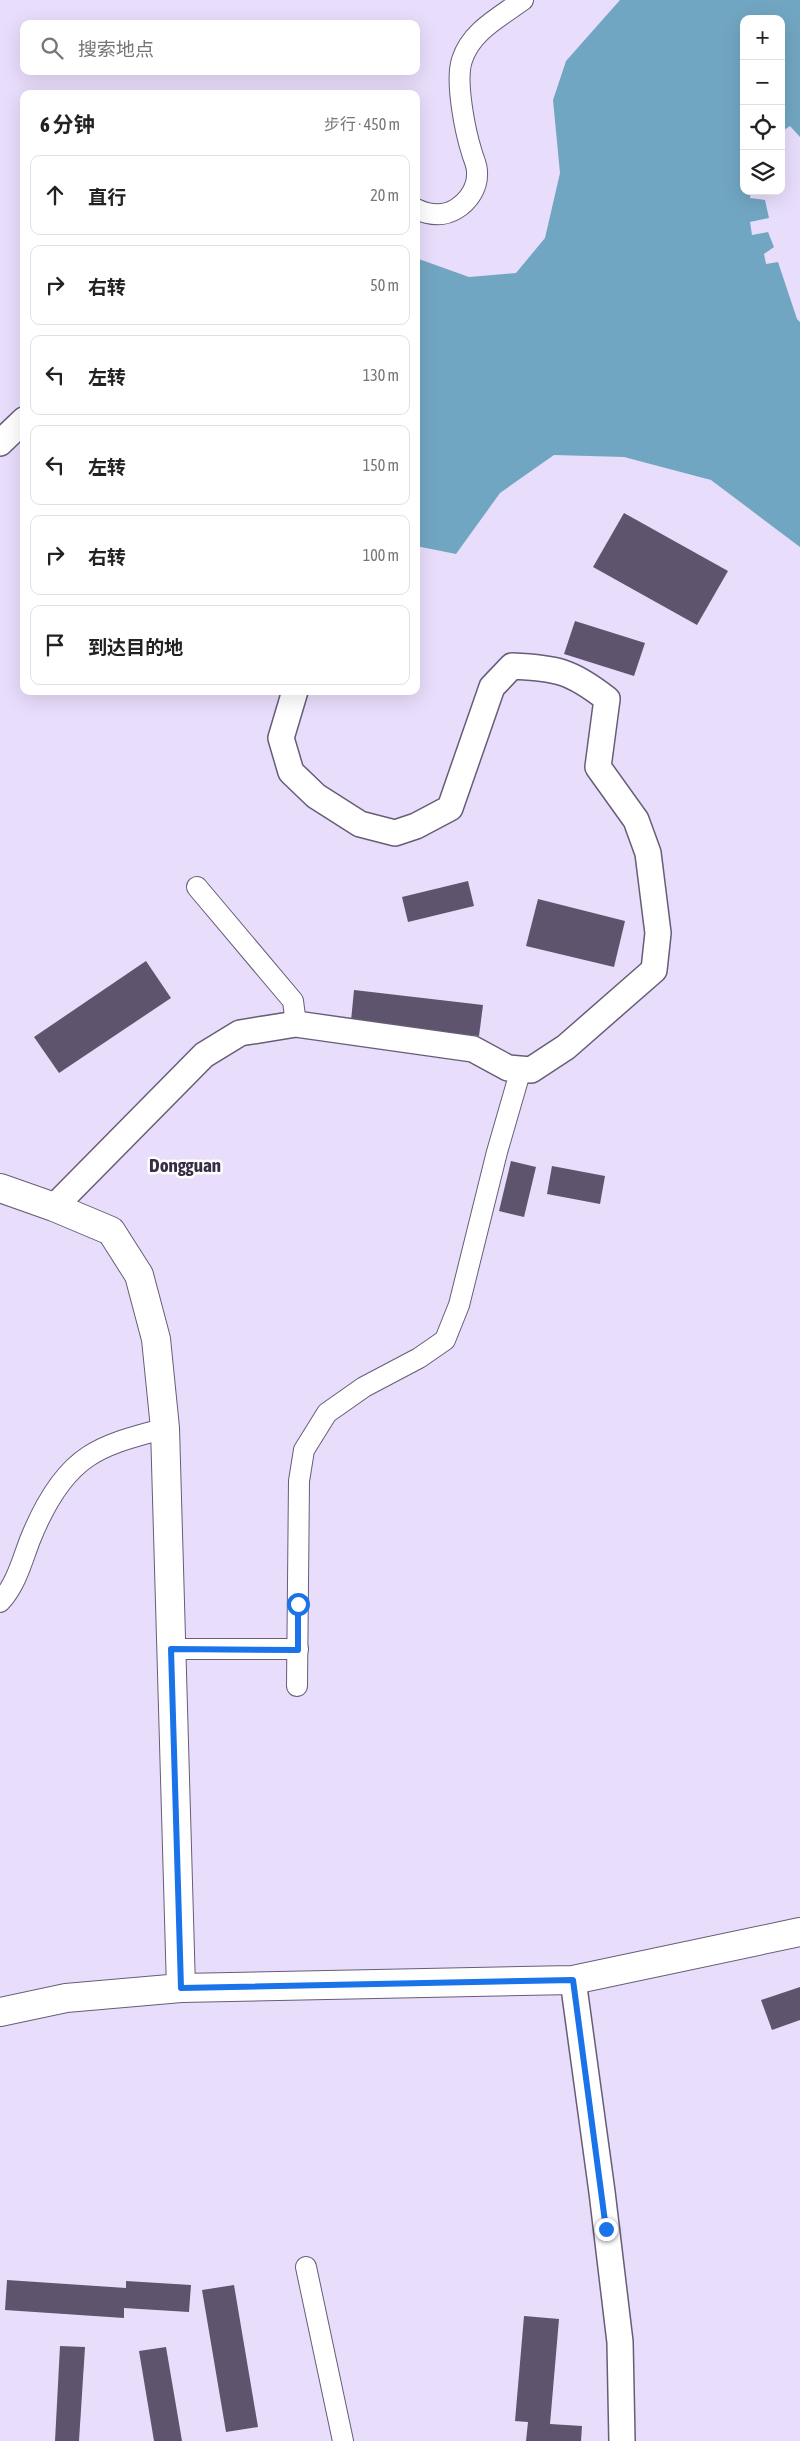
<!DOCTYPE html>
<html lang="zh">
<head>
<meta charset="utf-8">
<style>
	:root { --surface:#fff; --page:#f2f2f2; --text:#222; --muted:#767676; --line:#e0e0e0 }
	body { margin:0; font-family:"Asap Condensed","Noto Sans SC",sans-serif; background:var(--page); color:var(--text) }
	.controls { position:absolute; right:15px; top:15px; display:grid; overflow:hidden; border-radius:10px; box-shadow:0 5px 20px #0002 }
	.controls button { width:45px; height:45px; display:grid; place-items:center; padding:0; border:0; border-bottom:1px solid var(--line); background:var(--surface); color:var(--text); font:25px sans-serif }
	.stop { position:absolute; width:15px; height:15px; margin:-11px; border:4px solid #1a73e8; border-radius:50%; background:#fff }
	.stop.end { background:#1a73e8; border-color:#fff; box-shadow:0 1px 5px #0008 }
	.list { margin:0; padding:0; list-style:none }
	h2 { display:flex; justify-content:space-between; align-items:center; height:65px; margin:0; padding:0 20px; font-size:21px }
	h2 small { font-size:16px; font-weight:400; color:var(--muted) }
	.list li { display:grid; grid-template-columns:32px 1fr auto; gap:15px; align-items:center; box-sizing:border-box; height:80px; margin:0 10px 10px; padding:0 10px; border:1px solid var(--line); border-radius:10px }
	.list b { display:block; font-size:19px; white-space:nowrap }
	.list em { font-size:16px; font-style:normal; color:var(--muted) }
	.icon { flex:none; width:28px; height:28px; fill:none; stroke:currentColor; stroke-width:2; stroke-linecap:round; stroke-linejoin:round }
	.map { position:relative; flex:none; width:800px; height:2441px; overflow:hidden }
	.search { position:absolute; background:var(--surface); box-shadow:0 5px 20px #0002; left:20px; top:20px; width:400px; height:55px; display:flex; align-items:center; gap:12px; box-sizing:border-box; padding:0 18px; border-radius:10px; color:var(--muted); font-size:19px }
	.panel { position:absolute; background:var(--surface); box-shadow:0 5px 20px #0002; left:20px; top:90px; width:400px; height:605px; border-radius:10px }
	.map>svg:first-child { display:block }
	.water { fill:#71a6c2 }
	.building { fill:#5e546e }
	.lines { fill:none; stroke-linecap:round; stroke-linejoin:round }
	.minor-casing { stroke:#675d77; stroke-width:22 }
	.tertiary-casing { stroke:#675d77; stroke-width:28 }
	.secondary-casing { stroke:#675d77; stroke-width:30 }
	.minor { stroke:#fff; stroke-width:20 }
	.tertiary { stroke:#fff; stroke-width:25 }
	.secondary { stroke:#fff; stroke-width:28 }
	.route { stroke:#1a73e8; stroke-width:6 }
	.labels { text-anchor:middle; stroke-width:5; stroke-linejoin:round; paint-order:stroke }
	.district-label { font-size:19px; font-weight:bold; fill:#372d45; stroke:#fff }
</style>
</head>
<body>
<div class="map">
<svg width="800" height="2441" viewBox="0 0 800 2441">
	<rect width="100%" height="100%" fill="#e8ddfb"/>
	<!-- water -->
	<polygon class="water" points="620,0 800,0 800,137 790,126 781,132 781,19 744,19 744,191 751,191 750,198 765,200 769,218 750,222 752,235 768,232 774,247 764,254 766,264 778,262 797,319 800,322 800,547 711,480 624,457 554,455 500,493 456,554 416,546 416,258 469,277 516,273 545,238 560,173 553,100 566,61"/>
	<!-- building -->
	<g class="building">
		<polygon points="624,513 728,571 697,625 593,567"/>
		<polygon points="575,621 645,643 634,676 564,654"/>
		<polygon points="468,881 474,906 408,922 402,897"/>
		<polygon points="538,899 625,921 614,967 526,946"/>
		<polygon points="146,961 171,998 59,1073 34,1037"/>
		<polygon points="354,990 483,1005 479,1036 351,1021"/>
		<polygon points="511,1161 536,1167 524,1217 499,1211"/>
		<polygon points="552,1166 605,1176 600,1204 547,1194"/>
		<polygon points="800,1987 800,2020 772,2030 761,2000"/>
		<polygon points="7,2280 126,2288 126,2281 191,2285 189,2312 124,2308 124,2318 5,2310"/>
		<polygon points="234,2285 258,2427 226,2432 202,2290"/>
		<polygon points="524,2316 559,2319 550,2424 582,2426 581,2441 526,2441 528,2422 515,2421"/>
		<polygon points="60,2346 85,2347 79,2441 55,2441"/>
		<polygon points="166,2347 182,2441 154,2441 139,2351"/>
	</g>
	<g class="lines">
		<!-- minor casing -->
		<g class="minor-casing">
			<g id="minor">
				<path d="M 416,209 C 429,215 443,217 456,209 C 469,201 478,187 477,172 C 477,165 474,160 472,153 C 465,131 455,81 462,60 C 471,31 500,17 523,0"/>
				<polyline points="197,887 293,1001 296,1024"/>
				<path d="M 0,1602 C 16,1585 22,1561 30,1540 C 42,1510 61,1474 89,1456 C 112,1441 139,1436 165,1428"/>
				<polyline points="171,1649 298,1649"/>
				<polyline points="297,1686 299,1481 304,1450 327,1413 364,1387 419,1358 445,1340 459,1305 497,1152 521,1069"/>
				<polyline points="306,2267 343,2441"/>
			</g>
		</g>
		<!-- tertiary casing -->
		<g class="tertiary-casing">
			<g id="tertiary">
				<polyline points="0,443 24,420"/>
				<path d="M 54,1207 L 204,1055 L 240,1033 L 296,1024 L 473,1049 L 508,1068 L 531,1070 L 566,1047 L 654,970 L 658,933 L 648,853 L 636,820 L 598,767 L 607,699 C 571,671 557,668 512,666 L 492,687 L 450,808 L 416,826 L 395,833 L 360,824 L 316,796 L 291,772 L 281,738 L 295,691"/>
				<polyline points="573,1980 602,2192 620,2342 622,2441"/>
			</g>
		</g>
		<!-- secondary casing -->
		<g class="secondary-casing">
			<g id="secondary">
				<polyline points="0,1188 54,1207 111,1231 139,1275 156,1339 165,1428 181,1988"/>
				<polyline points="0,2012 66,1998 181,1988 573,1980 800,1932"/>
			</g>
		</g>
		<!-- minor -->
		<use href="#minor" class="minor"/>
		<!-- tertiary -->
		<use href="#tertiary" class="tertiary"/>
		<!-- secondary -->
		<use href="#secondary" class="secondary"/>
	</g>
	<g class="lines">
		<!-- route -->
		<polyline class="route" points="298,1604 298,1650 171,1649 181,1988 573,1980 606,2229"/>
	</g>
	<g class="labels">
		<!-- district labels -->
		<g class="district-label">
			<text x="185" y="1172">Dongguan</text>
		</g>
	</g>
</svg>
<div class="controls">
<button>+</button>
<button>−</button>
<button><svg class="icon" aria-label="locate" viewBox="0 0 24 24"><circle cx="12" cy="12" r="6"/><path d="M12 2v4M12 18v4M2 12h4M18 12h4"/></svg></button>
<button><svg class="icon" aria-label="layers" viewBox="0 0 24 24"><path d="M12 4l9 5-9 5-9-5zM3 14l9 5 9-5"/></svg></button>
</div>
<div class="stop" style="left:298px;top:1604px"></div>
<div class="stop end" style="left:606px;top:2229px"></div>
<div class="search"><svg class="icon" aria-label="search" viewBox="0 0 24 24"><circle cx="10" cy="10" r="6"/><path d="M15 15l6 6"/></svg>搜索地点</div>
<section class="panel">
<h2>6 分钟<small>步行 · 450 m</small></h2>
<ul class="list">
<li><svg class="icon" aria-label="ahead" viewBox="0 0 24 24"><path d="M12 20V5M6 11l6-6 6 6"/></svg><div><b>直行</b></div><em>20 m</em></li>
<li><svg class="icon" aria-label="right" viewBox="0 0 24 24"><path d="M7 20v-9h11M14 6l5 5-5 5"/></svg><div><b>右转</b></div><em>50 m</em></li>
<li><svg class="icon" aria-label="left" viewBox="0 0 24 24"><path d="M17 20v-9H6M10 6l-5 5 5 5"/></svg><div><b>左转</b></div><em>130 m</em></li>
<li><svg class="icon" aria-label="left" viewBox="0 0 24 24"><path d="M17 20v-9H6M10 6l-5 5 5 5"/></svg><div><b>左转</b></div><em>150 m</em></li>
<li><svg class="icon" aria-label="right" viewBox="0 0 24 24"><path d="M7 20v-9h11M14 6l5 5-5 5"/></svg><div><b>右转</b></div><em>100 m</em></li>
<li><svg class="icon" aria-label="arrive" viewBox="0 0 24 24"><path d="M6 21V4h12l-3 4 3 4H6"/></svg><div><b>到达目的地</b></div></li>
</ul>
</section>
</div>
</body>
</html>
